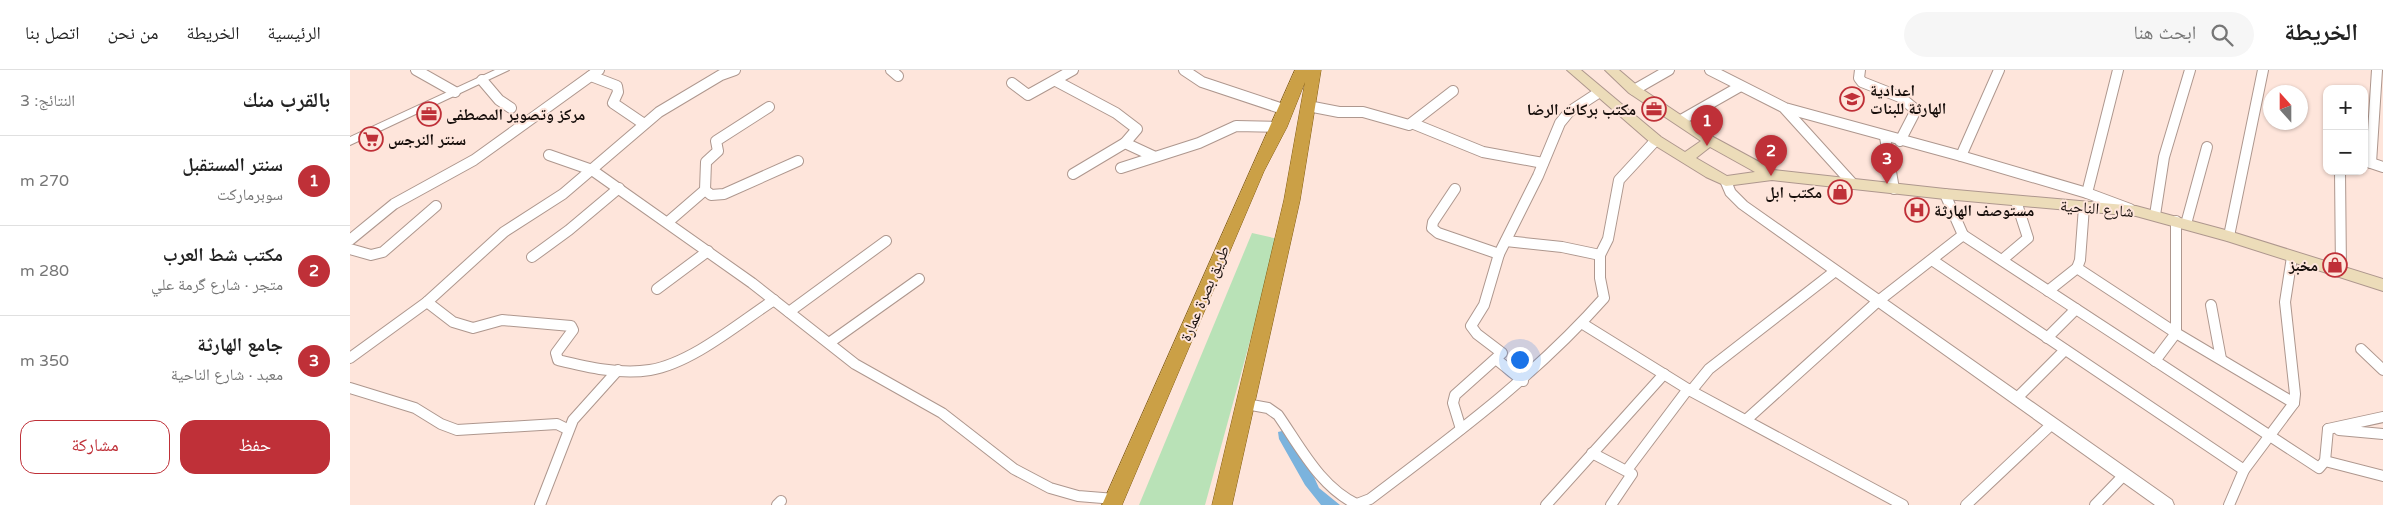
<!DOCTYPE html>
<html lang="ar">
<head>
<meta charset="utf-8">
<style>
	:root { --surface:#fff; --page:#f6f6f6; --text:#222; --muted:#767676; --line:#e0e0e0; --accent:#bf3038 }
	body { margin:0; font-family:"Varela Round","Noto Naskh Arabic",sans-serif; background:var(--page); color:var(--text); direction:rtl }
	.controls { position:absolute; right:15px; top:15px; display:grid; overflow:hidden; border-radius:10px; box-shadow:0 1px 4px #0004 }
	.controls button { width:45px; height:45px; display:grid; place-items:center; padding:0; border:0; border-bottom:1px solid var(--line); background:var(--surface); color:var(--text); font:25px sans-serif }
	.compass { position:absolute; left:1913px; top:15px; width:45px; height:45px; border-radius:50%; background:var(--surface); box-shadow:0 1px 4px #0004; rotate:339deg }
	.you { position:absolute; left:1169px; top:289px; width:18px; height:18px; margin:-12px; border:4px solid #fff; border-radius:50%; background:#1a73e8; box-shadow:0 0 0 8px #1a73e833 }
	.badge { display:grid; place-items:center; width:32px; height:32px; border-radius:50%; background:var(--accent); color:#fff; font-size:16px; font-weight:700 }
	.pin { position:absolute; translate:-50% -41px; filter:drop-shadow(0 1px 2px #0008) }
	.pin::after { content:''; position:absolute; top:26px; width:18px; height:15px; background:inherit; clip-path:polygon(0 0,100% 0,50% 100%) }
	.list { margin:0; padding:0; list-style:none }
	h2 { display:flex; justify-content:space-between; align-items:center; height:65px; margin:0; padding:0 20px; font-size:21px }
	h2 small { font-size:16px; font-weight:400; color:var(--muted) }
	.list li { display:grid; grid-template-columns:32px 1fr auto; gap:15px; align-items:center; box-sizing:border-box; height:90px; padding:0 20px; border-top:1px solid var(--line) }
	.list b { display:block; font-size:19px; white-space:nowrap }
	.list p { margin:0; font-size:16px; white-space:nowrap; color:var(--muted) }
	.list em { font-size:16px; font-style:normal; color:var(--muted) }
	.actions { display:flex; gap:10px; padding:15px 20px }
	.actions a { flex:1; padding:11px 0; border:1px solid var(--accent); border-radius:15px; text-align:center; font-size:18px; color:var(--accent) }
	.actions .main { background:var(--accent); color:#fff }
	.icon { flex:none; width:28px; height:28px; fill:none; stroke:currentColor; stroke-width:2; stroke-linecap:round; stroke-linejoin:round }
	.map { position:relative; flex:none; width:2033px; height:435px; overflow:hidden; direction:ltr }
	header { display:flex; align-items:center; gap:30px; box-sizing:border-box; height:70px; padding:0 25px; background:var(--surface); border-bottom:1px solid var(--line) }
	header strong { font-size:24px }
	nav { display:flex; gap:28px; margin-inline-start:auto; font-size:18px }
	.search { width:350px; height:45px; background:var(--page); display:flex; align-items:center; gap:12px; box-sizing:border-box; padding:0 18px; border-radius:28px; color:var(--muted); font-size:19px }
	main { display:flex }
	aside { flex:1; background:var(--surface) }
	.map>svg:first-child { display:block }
	.green { fill:#b9e2b7 }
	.water { fill:#7bb3dd }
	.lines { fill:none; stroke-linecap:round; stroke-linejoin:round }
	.minor-casing { stroke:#ae978e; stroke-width:12 }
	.tertiary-casing { stroke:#ae978e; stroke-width:2 }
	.secondary-casing { stroke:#ae978e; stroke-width:2 }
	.trunk-casing { stroke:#845e13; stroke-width:1 }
	.minor { stroke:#fff; stroke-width:10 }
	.tertiary { fill:#fff; fill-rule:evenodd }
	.secondary { fill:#ecdcb9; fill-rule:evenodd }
	.trunk { fill:#cba046; fill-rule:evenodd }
	.labels { text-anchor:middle; stroke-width:4; stroke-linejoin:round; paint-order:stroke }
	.poi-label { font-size:16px; font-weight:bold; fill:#170f0c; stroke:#fee5db; text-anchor:start }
	.street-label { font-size:16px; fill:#170f0c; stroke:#fee5db }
</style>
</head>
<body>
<header>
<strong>الخريطة</strong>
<div class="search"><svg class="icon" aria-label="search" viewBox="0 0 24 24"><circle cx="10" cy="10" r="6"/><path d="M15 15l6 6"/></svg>ابحث هنا</div>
<nav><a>الرئيسية</a><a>الخريطة</a><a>من نحن</a><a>اتصل بنا</a></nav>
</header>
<main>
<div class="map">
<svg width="2033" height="435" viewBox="0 0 2033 435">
	<rect width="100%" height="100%" fill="#fee5db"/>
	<!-- green -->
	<polygon class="green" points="902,163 928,169 855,435 789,435"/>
	<!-- water -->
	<polygon class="water" points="932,361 964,407 969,418 990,435 971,435 955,415 929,369 928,362"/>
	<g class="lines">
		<!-- minor casing -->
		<g class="minor-casing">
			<g id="minor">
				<polyline points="66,0 105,22"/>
				<polyline points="541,0 548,6"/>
				<polyline points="834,0 852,12 936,40"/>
				<polyline points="1360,0 1435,38 1611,86 1737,123 1780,139"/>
				<polyline points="1510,0 1509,8 1512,12 1550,27 1566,40 1550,71"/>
				<polyline points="241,6 267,16 268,22 263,33 294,54"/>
				<polyline points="132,10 149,30 161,38"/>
				<polyline points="706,11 766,43 787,59 775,73 723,104"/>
				<polyline points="662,13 678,25 723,0"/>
				<polyline points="1284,20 1319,0"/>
				<polyline points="958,36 989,42 1013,42 1059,55 1103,21"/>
				<polyline points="1435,39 1503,114"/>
				<polyline points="1331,50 1389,17"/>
				<polyline points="1064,54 1133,82 1193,93"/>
				<polyline points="1535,67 1544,119"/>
				<polyline points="775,73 803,86"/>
				<polyline points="199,85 242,100 402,213 505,294 592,343 664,399 700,418 728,426 765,429"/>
				<polyline points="1611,86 1649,0"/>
				<polyline points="2015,91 2033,97"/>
				<polyline points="2021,93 2027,0"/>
				<polyline points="771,98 849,73 886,56 929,57"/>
				<polyline points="1990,101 1991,202"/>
				<polyline points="1105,119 1083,152 1082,158 1088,163 1149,184"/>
				<polyline points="355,120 361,125 374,124 448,91"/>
				<polyline points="1737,123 1768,0"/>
				<polyline points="1734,137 1730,190 1727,198 1826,263 1944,333"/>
				<polyline points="1805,145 1814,87 1840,0"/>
				<polyline points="318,152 355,120 356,92 368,81 366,71 419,37"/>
				<polyline points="1836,154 1857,77"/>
				<polyline points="1613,165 1969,398 1975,391 1978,359"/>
				<polyline points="1879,166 1913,0"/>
				<polyline points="0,170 44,134 124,90 249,0"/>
				<polyline points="1156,171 1212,177 1250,185"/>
				<polyline points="0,179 21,185 33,182 86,136"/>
				<polyline points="182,187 219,160 269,118"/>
				<polyline points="1582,190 1894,400"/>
				<polyline points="1652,190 1678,168 1666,131"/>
				<polyline points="307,219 358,181"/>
				<polyline points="1698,221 1727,198"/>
				<path d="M 77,232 L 103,252 L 123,258 L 152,250 L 221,256 L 223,260 L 206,283 L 208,290 C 237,297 270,305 300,300 C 342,293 389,253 424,230"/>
				<polyline points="1861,235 1871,289"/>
				<polyline points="439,242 536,171"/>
				<polyline points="1233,254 1341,321 1553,435"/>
				<polyline points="1697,268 1726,239"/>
				<polyline points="479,273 569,209"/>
				<polyline points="2011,279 2033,300"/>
				<polyline points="0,288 77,232 154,162 213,124 309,42 371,5 385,0"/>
				<polyline points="1146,289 1173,311"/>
				<polyline points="1805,291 1826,263 1826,151"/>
				<polyline points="0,318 65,338 91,354 107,360 207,354 217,359"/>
				<polyline points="1341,321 1359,299 1484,202"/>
				<polyline points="1666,329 1715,280"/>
				<path d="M 896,334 L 918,338 L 928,345 C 951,378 970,417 1008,435"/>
				<polyline points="1396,350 1527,232 1613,165 1595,124"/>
				<polyline points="1111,359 1103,333 1105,325 1152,283 1127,264 1121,256 1134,235 1149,184 1188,106 1210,53 1219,42 1248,23"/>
				<polyline points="1978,359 2033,347"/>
				<polyline points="1989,360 2033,364"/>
				<polyline points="1242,383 1282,404 1261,435"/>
				<polyline points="1975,391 2033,406"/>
				<polyline points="1277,400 1338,319"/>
				<path d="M 1007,434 L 1020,429 C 1103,366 1185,306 1254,228 L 1250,208 L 1250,185 L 1258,169 L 1269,110 L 1306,70"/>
				<polyline points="190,435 223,350 268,300"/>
				<polyline points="427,435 431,431"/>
				<polyline points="1196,435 1314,304"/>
				<polyline points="1616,435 1702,354"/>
				<polyline points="1745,435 1774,405"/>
				<polyline points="1879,435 1894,400 1944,333 1945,324 1935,232 1942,187"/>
			</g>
		</g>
		<!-- tertiary casing -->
		<g class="tertiary-casing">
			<g id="tertiary">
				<polygon points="145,0 159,0 0,75 0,67"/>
				<polygon points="1376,107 1380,108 1385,120 1397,132 1822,430 1824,435 1805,435 1389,138 1376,125 1370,111"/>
			</g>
		</g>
		<!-- secondary casing -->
		<g class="secondary-casing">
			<path id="secondary" d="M 1217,0 L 1231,0 L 1311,67 L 1335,82 L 1351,71 L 1279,23 L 1255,0 L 1269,0 L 1289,17 L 1365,68 L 1424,100 L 1595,119 L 1786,136 L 1879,161 L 2033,209 L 2033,221 L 1877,171 L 1786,146 L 1595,129 L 1422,110 L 1376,116 L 1356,107 L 1301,73 ZM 1360,77 L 1405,102 L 1377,106 L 1346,88 Z"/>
		</g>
		<!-- trunk casing -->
		<g class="trunk-casing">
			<polygon id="trunk" points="945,0 971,0 950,130 882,435 862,435 934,130 955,12 937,57 914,101 772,435 752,435"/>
		</g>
		<!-- minor -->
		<use href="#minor" class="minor"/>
		<!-- tertiary -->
		<use href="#tertiary" class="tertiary"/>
		<!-- secondary -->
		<use href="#secondary" class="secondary"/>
		<!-- trunk -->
		<use href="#trunk" class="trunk"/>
	</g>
	<!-- icons -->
	<defs>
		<g id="school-ring" transform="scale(1.25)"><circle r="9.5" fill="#fee5db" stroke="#bf3038" stroke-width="1.5"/><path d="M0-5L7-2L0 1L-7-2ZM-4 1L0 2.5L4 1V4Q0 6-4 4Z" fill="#bf3038"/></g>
		<g id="office-ring" transform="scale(1.25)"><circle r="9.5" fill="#fee5db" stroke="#bf3038" stroke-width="1.5"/><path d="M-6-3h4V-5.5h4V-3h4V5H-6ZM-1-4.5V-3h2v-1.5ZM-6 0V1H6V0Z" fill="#bf3038"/></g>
		<g id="supermarket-ring" transform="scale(1.25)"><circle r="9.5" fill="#fee5db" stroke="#bf3038" stroke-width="1.5"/><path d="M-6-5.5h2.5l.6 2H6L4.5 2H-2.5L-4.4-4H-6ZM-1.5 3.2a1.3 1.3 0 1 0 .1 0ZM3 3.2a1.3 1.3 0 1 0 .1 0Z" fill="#bf3038"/></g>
		<g id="shop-ring" transform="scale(1.25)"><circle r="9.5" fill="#fee5db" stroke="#bf3038" stroke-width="1.5"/><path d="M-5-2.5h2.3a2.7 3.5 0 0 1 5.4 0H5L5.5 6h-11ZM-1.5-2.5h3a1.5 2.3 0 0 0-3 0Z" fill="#bf3038"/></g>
		<g id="hospital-ring" transform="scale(1.25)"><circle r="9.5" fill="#fee5db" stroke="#bf3038" stroke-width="1.5"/><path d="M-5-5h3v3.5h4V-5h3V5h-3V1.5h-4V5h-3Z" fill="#bf3038"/></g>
	</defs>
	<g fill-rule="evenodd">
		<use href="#school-ring" x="1502" y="29"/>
		<use href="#office-ring" x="1304" y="39"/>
		<use href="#office-ring" x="79" y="44"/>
		<use href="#supermarket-ring" x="21" y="69"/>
		<use href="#shop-ring" x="1490" y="122"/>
		<use href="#hospital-ring" x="1567" y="140"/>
		<use href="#shop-ring" x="1985" y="195"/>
	</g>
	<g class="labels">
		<!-- poi labels -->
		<g class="poi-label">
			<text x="1520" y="26">اعدادية<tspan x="1520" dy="18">الهارثة للبنات</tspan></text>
			<text x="1286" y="45" text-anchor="end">مكتب بركات الرضا</text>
			<text x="96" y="50">مركز وتصوير المصطفى</text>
			<text x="38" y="75">سنتر النرجس</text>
			<text x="1472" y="128" text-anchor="end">مكتب ابل</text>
			<text x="1584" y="146">مستوصف الهارثة</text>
			<text x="1968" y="201" text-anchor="end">مخبز</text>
		</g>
		<!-- street labels -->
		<g class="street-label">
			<text transform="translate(1747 138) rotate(5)" y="6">شارع الناحية</text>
			<text transform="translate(854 223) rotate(-67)" y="6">طريق بصرة عمارة</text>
		</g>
	</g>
</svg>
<div class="controls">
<button>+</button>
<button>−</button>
</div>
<svg class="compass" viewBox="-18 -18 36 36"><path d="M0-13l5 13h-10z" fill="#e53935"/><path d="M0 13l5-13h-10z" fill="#767676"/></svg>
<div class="you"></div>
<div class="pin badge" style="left:1357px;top:76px">1</div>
<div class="pin badge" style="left:1421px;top:106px">2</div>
<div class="pin badge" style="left:1537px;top:114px">3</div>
</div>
<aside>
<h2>بالقرب منك<small>النتائج: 3</small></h2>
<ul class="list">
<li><span class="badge">1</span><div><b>سنتر المستقبل</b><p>سوبرماركت</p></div><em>270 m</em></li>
<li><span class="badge">2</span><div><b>مكتب شط العرب</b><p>متجر · شارع گرمة علي</p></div><em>280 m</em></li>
<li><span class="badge">3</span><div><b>جامع الهارثة</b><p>معبد · شارع الناحية</p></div><em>350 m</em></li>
</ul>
<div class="actions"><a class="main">حفظ</a><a>مشاركة</a></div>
</aside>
</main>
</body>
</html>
